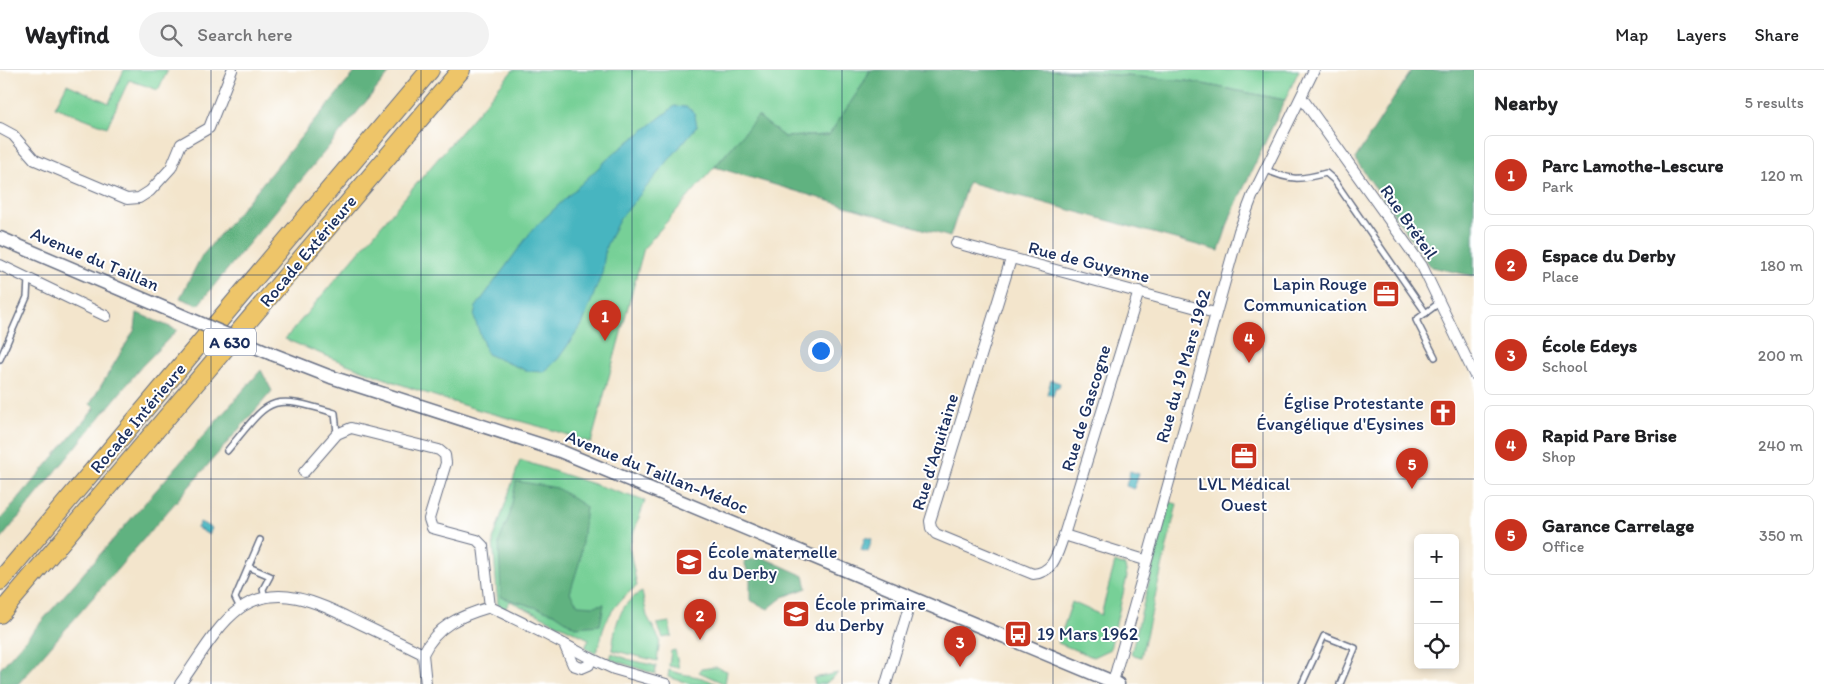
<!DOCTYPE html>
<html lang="en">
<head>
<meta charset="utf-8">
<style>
	:root { --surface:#fff; --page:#f2f2f2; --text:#202124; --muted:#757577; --line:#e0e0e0; --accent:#c8321e }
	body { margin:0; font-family:Itim,sans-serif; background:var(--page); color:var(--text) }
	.controls { position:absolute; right:15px; bottom:15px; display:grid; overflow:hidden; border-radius:8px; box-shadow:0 2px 8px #0003 }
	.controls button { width:45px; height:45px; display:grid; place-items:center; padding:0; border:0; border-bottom:1px solid var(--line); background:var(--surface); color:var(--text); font:25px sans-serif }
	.you { position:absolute; left:820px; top:280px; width:18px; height:18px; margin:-12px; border:4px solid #fff; border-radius:50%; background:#1a73e8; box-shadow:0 0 0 8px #1a73e833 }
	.badge { display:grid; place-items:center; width:32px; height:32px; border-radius:50%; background:var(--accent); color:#fff; font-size:16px; font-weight:700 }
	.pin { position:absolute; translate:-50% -41px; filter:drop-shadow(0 1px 2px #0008) }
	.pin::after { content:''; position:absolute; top:26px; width:18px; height:15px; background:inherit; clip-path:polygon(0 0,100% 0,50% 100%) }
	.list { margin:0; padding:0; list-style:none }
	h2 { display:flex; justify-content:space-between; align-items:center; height:65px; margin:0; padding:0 20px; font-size:21px }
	h2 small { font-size:16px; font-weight:400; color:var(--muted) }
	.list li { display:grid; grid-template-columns:32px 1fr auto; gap:15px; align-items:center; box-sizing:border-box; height:80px; margin:0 10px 10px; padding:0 10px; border:1px solid var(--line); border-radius:8px }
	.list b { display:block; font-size:19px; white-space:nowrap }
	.list p { margin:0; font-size:16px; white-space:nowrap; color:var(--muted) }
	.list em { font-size:16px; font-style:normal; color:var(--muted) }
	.icon { flex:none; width:28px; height:28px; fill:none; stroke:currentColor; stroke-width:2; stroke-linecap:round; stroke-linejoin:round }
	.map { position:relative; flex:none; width:1474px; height:614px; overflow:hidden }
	header { display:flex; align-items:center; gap:30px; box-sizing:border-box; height:70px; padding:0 25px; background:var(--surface); border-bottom:1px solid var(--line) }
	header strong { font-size:24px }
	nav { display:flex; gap:28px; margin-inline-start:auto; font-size:18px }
	.search { width:350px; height:45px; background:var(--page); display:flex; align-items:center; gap:12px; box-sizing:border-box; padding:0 18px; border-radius:28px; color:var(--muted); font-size:19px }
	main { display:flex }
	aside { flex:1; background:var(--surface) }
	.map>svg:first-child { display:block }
	.green { fill:#77d097; stroke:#49807a }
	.forest { fill:#61b280; stroke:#3e706f }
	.water { fill:#46b5c0; stroke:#30728f }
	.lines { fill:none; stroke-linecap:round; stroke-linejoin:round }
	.service-casing { stroke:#676f84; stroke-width:8 }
	.minor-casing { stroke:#676f84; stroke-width:12 }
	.tertiary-casing { stroke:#676f84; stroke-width:15 }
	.motorway-casing { stroke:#676f84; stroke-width:20 }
	.service { stroke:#fff; stroke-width:5 }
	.minor { stroke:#fff; stroke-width:10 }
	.tertiary { stroke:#fff; stroke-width:12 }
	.motorway { stroke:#eec569; stroke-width:18 }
	.tertiary-bridge-casing { stroke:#676f84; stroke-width:15; stroke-linecap:butt }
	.tertiary-bridge { stroke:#fff; stroke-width:12 }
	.grid { fill:none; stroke:#1b2f5e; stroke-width:1; stroke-opacity:0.55 }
	.labels { text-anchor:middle; stroke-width:4; stroke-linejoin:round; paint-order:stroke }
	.shield { fill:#fff; stroke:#5f6d8e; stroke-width:1 }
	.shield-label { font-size:16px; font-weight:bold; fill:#1b2f5e }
	.street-label { font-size:18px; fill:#1b2f5e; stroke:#fff }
	.poi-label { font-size:18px; fill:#1b2f5e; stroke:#fff; text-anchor:start }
</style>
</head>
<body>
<header>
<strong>Wayfind</strong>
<div class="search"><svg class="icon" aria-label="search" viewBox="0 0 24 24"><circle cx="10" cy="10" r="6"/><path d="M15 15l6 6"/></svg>Search here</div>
<nav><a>Map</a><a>Layers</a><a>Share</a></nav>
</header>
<main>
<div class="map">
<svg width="1474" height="614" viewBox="0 0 1474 614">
	<rect width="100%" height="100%" fill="#fff"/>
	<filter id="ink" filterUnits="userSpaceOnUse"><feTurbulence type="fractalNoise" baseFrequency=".02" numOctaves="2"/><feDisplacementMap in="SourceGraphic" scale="10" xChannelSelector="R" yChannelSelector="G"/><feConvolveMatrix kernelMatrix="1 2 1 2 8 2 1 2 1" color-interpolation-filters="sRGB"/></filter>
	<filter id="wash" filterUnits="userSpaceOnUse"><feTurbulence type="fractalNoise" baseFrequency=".0096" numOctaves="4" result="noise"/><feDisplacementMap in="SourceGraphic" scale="20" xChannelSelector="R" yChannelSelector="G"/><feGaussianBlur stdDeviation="1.12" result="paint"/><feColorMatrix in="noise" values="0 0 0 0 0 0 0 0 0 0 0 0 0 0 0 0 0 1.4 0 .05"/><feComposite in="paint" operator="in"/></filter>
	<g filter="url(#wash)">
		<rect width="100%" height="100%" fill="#f3e5cc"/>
		<!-- green -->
		<g class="green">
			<polygon points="124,0 168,0 158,20 129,10 107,57 55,37 67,14 109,33"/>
			<path d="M 513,0 L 870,0 L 863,14 L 829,65 L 784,67 L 758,47 L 644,178 L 591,373 C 546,356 499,347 453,332 C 396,314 340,292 285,269 Z"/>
			<polygon points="1054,0 1299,0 1285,30 1187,11"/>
			<path d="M 520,390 L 645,431 L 629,476 L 637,516 C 622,527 609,541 603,560 C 601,569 600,575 595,583 L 585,578 L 589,569 L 510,531 L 505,539 L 498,535 L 493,470 Z"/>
			<polygon points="1169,432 1177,434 1141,587 1131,584"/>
			<polygon points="1115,492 1125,496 1127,507 1110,579 1093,587 1058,573 1072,532 1101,545"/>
			<path d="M 642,522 L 647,546 L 660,570 L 657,591 L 612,580 C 615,556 619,533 642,522 Z"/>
			<polygon points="669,552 672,566 663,568 657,554"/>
			<polygon points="675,580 679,598 669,596 671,581"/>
			<polygon points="612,583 627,589 656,596 655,604 610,589"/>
			<polygon points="716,597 727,601 725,614 699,602 701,599"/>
			<path d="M 669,600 C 685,607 700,604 716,614 L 691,614 L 668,607 Z"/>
			<polygon points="838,603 825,614 815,614 813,608"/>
		</g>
		<!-- forest -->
		<g class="forest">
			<polygon points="357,0 392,0 198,235 180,228 201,187"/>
			<polygon points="870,0 1054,0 1187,11 1285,30 1231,145 1219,181 968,112 950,167 715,97 758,46 784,67 829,65 863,14"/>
			<polygon points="1412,0 1474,0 1474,206 1431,197 1355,89"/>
			<polygon points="137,243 177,260 141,297 0,470 0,450 95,338 90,334 135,259"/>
			<polygon points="261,300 272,321 18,614 0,614 0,599"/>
			<polygon points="516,411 557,418 586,437 580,490 570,523 578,535 594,536 604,534 600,555 575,557 554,543 501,527 499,472 510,444"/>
			<polygon points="764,488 804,506 807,518 783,527 768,539 750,530 750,509 744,491"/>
		</g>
		<!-- water -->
		<g class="water">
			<polygon points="675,36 686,37 694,42 697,56 619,150 606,176 602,203 582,255 558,289 544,302 527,301 487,284 474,247 476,237 533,159 613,84"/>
			<polygon points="1051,310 1060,313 1059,318 1056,317 1053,326 1047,324"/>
			<polygon points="1130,401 1139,404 1134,419 1126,416"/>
			<polygon points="200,452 212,458 209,465 197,458"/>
			<polygon points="865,467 872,469 868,482 861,480"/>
		</g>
	</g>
	<g filter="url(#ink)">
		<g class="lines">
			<!-- service casing -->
			<g class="service-casing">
				<g id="service">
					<path d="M 1265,99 C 1289,111 1301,110 1326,103 L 1334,110 L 1426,243"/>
					<polyline points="1435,287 1416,250 1439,233"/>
					<polyline points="0,289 27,227 28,209"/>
					<path d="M 227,381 C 271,328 267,323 335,343 L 337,363"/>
					<polyline points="249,497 270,506 263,519 265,528"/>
					<polyline points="240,538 235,528 260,470"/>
					<polyline points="1302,614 1324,566 1355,578 1340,614"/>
				</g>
			</g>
			<!-- minor casing -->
			<g class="minor-casing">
				<g id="minor">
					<polyline points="1302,28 1422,196 1474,304"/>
					<polyline points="0,58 13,65 35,90 127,129 139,128 150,121 171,98 181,74 209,58 232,0"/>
					<polyline points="956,173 1215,243"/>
					<path d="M 1011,189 L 930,451 L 931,458 L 936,464 L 1033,504 C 1055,502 1057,483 1064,465 L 1145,490"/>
					<polyline points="0,195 106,246"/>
					<polyline points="304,402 337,364 351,358 439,380 445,385 446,393 429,449 432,458 477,470 483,476 490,537"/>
					<polyline points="1064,465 1139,221"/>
					<path d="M 423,584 C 437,555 460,546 490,537 C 524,553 557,570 590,588 L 589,595 L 582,598 L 573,595 L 564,574"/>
					<polyline points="423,584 426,614"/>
					<polyline points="590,588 614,599 666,614"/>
					<polyline points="1113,612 1239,161 1252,127 1314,0"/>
					<path d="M 180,614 C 198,590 215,557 239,539 C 279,510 324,536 361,554 C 382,564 403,574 423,584"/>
					<polyline points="886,614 909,537 915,529"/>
				</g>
			</g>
			<!-- tertiary casing -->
			<g class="tertiary-casing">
				<g id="tertiary">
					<polyline points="0,168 176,243"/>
					<polyline points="272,284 331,307 560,381 1118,614"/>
				</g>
			</g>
			<!-- motorway casing -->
			<g class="motorway-casing">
				<g id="motorway">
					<polyline points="0,511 430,0"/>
					<polyline points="0,544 461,0"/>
				</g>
			</g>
			<!-- service -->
			<use href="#service" class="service"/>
			<!-- minor -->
			<use href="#minor" class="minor"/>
			<!-- tertiary -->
			<use href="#tertiary" class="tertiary"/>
			<!-- motorway -->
			<use href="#motorway" class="motorway"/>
			<!-- tertiary-bridge casing -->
			<g class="tertiary-bridge-casing">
				<polyline id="tertiary-bridge" points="176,243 272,284"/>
			</g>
			<!-- tertiary-bridge -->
			<use href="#tertiary-bridge" class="tertiary-bridge"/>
		</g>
	</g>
	<!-- grid -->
	<path class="grid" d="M 211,0 L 211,614M 421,0 L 421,614M 632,0 L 632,614M 842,0 L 842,614M 1053,0 L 1053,614M 1263,0 L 1263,614M 0,205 L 1474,205M 0,409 L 1474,409"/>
	<!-- icons -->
	<defs>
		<g id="office-square" transform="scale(1.4375)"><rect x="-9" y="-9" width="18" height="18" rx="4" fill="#c8321e" stroke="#fff"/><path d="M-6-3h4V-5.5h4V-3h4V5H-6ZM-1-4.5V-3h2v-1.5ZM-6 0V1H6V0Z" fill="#fff"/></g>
		<g id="church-square" transform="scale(1.4375)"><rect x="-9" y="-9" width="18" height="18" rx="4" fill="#c8321e" stroke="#fff"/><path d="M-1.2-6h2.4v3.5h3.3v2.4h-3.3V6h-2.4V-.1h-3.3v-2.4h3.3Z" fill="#fff"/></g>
		<g id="school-square" transform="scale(1.4375)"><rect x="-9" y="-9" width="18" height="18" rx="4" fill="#c8321e" stroke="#fff"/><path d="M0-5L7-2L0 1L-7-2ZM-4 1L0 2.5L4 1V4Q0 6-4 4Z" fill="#fff"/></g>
		<g id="bus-square" transform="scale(1.4375)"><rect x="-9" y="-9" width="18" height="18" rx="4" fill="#c8321e" stroke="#fff"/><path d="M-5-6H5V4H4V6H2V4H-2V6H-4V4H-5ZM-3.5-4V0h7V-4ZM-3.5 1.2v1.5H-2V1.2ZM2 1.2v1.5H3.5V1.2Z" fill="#fff"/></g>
	</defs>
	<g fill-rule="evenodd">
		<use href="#office-square" x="1386" y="224"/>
		<use href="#church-square" x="1443" y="343"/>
		<use href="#office-square" x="1244" y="386"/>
		<use href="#school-square" x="689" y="492"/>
		<use href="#school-square" x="796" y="544"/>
		<use href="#bus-square" x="1018" y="564"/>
	</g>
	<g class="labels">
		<!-- shield labels -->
		<rect class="shield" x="204" y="258.5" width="52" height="27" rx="4"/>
		<g class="shield-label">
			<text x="230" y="278">A 630</text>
		</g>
		<!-- street labels -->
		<g class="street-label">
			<text transform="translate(1409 152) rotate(55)" y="6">Rue Bréteil</text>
			<text transform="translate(308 181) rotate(-50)" y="6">Rocade Extérieure</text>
			<text transform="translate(95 189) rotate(23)" y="6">Avenue du Taillan</text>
			<text transform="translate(1089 192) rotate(14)" y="6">Rue de Guyenne</text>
			<text transform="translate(1183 296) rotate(-74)" y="6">Rue du 19 Mars 1962</text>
			<text transform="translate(1086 338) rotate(-73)" y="6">Rue de Gascogne</text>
			<text transform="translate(138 348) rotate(-50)" y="6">Rocade Intérieure</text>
			<text transform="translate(935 382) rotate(-73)" y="6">Rue d'Aquitaine</text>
			<text transform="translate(657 402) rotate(22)" y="6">Avenue du Taillan-Médoc</text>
		</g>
		<!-- poi labels -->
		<g class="poi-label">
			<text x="1367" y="220" text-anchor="end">Lapin Rouge<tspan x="1367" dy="21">Communication</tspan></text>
			<text x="1424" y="339" text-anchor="end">Église Protestante<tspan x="1424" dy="21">Évangélique d'Eysines</tspan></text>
			<text x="1244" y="420" text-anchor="middle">LVL Médical<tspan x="1244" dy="21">Ouest</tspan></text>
			<text x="708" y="488">École maternelle<tspan x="708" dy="21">du Derby</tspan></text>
			<text x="815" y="540">École primaire<tspan x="815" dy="21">du Derby</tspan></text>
			<text x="1037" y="570">19 Mars 1962</text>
		</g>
	</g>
</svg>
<div class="controls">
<button>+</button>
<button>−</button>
<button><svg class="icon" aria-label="locate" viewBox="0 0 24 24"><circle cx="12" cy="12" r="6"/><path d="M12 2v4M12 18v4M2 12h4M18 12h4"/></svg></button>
</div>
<div class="you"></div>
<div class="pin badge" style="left:605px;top:271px">1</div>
<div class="pin badge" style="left:700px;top:570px">2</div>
<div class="pin badge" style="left:960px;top:597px">3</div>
<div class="pin badge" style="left:1249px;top:293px">4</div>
<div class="pin badge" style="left:1412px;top:419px">5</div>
</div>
<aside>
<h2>Nearby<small>5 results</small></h2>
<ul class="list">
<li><span class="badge">1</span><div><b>Parc Lamothe-Lescure</b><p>Park</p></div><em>120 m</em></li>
<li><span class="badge">2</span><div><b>Espace du Derby</b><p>Place</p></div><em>180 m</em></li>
<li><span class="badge">3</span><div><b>École Edeys</b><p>School</p></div><em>200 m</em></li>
<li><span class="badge">4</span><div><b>Rapid Pare Brise</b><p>Shop</p></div><em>240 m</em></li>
<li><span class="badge">5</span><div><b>Garance Carrelage</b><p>Office</p></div><em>350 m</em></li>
</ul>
</aside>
</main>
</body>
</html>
